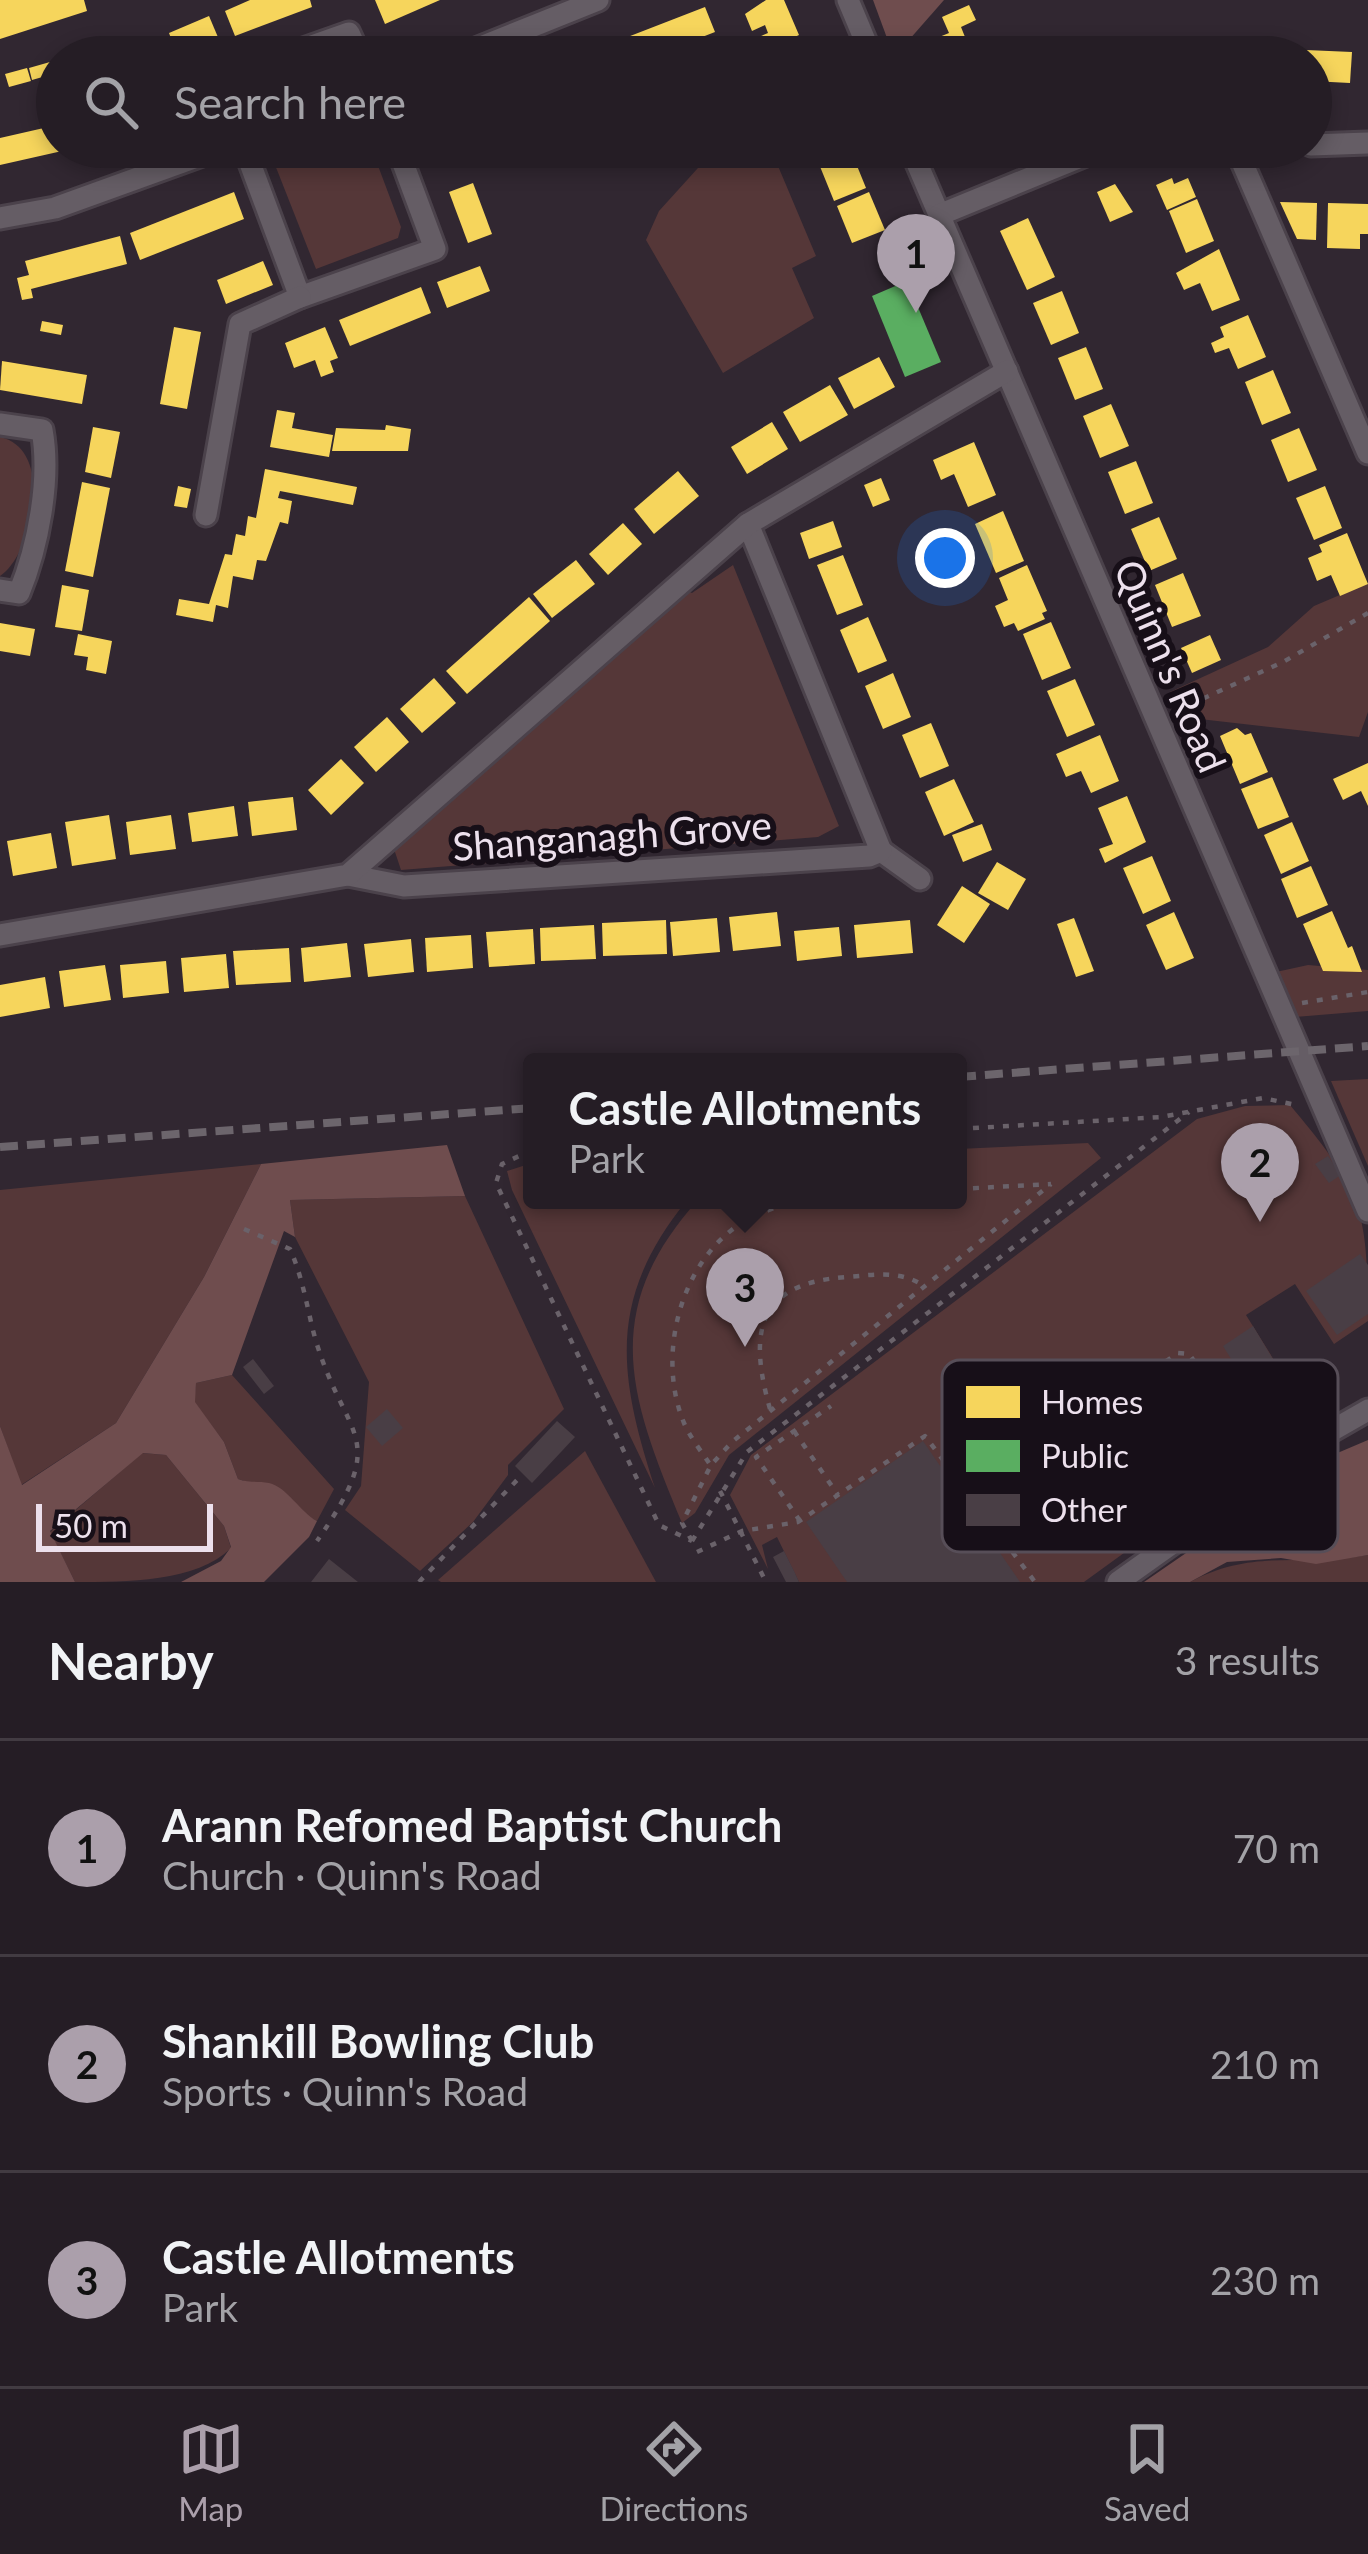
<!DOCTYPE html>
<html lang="en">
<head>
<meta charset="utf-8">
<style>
	:root { --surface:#251d25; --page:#312a32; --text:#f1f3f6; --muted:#a3a2a7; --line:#423b42; --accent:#ab9fab }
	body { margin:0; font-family:Lato,sans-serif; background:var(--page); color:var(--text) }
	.scale { position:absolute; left:36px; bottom:30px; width:177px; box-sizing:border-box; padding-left:12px; border:6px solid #ece0ec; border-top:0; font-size:33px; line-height:42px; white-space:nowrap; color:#ece0ec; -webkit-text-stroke:9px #170f18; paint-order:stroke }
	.you { position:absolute; left:945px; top:558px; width:42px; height:42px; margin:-30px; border:9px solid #fff; border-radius:50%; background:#1a73e8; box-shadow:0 0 0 18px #1a73e833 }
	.badge { display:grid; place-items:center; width:78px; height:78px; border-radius:50%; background:var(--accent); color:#111; font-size:39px; font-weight:700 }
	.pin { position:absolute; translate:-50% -99px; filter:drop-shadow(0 3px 6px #0008) }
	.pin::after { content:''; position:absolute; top:63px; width:42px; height:36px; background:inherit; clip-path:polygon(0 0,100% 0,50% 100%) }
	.popup { position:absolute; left:523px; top:1053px; width:444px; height:156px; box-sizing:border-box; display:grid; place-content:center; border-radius:12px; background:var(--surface); filter:drop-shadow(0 3px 9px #0005); font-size:39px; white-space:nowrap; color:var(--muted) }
	.popup b { font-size:45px; color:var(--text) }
	.popup::after { content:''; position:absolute; left:50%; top:100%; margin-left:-24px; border:24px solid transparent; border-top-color:var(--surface) }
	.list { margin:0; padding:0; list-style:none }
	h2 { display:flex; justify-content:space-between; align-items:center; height:156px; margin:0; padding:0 48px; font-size:51px }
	h2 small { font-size:39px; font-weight:400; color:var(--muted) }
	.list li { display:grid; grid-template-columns:78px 1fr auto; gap:36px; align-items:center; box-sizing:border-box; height:216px; padding:0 48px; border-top:3px solid var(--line) }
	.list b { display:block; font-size:45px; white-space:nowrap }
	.list p { margin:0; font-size:39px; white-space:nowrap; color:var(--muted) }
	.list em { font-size:39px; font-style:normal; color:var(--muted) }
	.icon { flex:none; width:66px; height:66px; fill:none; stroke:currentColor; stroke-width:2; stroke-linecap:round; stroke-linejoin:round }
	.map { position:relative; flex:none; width:1368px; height:1582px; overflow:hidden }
	.search { position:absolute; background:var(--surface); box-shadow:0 6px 18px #0003; left:36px; right:36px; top:36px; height:132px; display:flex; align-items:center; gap:30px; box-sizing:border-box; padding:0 42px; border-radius:66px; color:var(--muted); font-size:45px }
	.sheet { height:804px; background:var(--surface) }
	nav { display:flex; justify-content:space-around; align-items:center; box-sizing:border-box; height:168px; border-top:3px solid var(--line); background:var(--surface); font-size:33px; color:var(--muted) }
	nav a { display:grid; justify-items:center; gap:6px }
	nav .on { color:var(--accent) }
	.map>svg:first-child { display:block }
	.green { fill:#553738 }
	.forest { fill:#6f4d4e }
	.homes { fill:#f6d55c }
	.public { fill:#5aae61 }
	.building { fill:#493e45 }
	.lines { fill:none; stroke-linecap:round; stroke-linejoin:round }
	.street-casing { stroke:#4b424b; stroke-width:27 }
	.path { stroke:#6a626a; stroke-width:4.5; stroke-dasharray:6 9; stroke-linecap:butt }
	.street { stroke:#655d65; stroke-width:21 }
	.rail { stroke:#6c656c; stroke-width:8; stroke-dasharray:18 9; stroke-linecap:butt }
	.labels { text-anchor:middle; stroke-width:12; stroke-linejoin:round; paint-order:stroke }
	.street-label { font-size:39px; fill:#ece0ec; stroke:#170f18 }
	.key { fill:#170f18; stroke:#574e58; stroke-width:3 }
	.key-label { font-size:33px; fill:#ece0ec }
</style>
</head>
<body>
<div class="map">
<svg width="1368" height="1582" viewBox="0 0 1368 1582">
	<rect width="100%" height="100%" fill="#312731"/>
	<!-- green -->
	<g class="green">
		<polygon points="268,147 371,147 401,227 398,238 316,269"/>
		<polygon points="717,147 770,147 816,256 792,268 814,318 723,373 646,240 659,211"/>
		<path d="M 0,437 C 55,449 34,553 0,576 Z"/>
		<polygon points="733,565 839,826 818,837 401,870 393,846 685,590 692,593"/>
		<polygon points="1368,583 1368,712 1359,737 1182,717 1170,692 1268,647 1314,606"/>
		<polygon points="1308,965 1368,970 1368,1011 1295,1017 1276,972"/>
		<polygon points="1368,1079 1368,1166 1331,1081"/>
		<path d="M 1290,1105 C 1363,1192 1368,1209 1368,1321 L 1334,1344 L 1295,1284 L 1246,1315 L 1310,1418 L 1084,1582 L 799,1582 L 777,1537 L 762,1545 L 768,1569 L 730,1495 L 751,1455 L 1197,1119 L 1245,1106 Z"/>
		<path d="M 1088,1143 L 1101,1158 L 729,1455 L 695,1513 L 682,1523 C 631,1400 597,1312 698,1200 L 958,1200 L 958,1149 Z"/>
		<path d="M 532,1163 L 532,1200 L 687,1200 C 607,1299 618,1374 655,1488 L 512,1190 L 507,1171 Z"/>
		<polygon points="261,1164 204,1277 116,1423 21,1485 0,1426 0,1190"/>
		<polygon points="465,1196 564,1409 508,1465 508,1475 473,1522 420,1571 345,1510 361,1486 369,1382 295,1237 290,1200"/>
		<polygon points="232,1375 334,1489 317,1521 300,1513 286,1494 238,1479 224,1442 194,1402 196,1383"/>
		<polygon points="585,1451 656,1582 441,1582 438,1580"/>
		<path d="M 142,1453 L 166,1455 L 224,1526 L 231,1548 C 197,1582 126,1582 75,1582 L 50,1532 Z"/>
		<path d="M 1368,1555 L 1368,1582 L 1190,1582 C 1254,1548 1300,1567 1368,1555 Z"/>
	</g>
	<!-- forest -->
	<g class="forest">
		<polygon points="873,0 944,0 894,57"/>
		<path d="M 447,1145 L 465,1196 L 290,1200 L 295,1237 L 284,1231 L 232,1375 L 196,1383 L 195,1402 L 224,1442 L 238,1479 C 249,1483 258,1481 269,1483 C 287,1487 300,1512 317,1521 L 309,1537 L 264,1582 L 181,1582 L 221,1561 L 231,1547 L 224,1526 L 166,1455 L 143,1453 L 50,1531 L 75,1582 L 0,1582 L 0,1426 L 22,1485 L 116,1423 L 204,1277 L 261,1164 Z"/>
		<polygon points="1368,1440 1368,1555 1316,1564 1281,1558 1227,1562 1190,1582 1144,1582 1321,1460"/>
	</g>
	<!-- homes -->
	<g class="homes">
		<polygon points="0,0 84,0 87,11 0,39"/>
		<polygon points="250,0 310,0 312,7 235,36 225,11"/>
		<polygon points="375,0 440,0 385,24"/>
		<polygon points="766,0 784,0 799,35 753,57 747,42 768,33 765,25 752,31 745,14"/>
		<polygon points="969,5 976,20 961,27 967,42 956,46 960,55 973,50 980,57 927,57 922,44 949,33 942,17"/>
		<polygon points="705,7 715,32 674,48 677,57 632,57 625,38"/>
		<polygon points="209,16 220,42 178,57 169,33"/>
		<polygon points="1236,36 1254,37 1253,49 1299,51 1299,57 1236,57"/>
		<polygon points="611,44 616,57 578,57"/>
		<polygon points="1181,48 1227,50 1226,57 1181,57"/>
		<polygon points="1120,50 1166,52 1165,57 1119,57"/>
		<polygon points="1306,50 1352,52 1350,83 1311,81"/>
		<polygon points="50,62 53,74 32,80 29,68"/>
		<polygon points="27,68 31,81 9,87 5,74"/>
		<polygon points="57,125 57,147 71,149 0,165 0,138"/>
		<polygon points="813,147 850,147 819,161"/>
		<polygon points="851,151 866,188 834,201 819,164"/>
		<polygon points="1172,178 1174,184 1188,178 1196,197 1167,210 1156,185"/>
		<polygon points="473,183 492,234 468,243 449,192"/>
		<polygon points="1115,184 1133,212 1110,222 1097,192"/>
		<polygon points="234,192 244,219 140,260 130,233"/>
		<polygon points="869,192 885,230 852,243 837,206"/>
		<polygon points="1197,199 1214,241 1186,253 1169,211"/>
		<polygon points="1280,202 1317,203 1316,240 1297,239"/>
		<polygon points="1328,203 1368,204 1368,234 1360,234 1360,249 1327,248"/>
		<polygon points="1028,218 1055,277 1027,290 1000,231"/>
		<polygon points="120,236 127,264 31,289 33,298 22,300 17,278 29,275 25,261"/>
		<polygon points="1219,249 1240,300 1212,311 1200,283 1184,290 1176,273"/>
		<polygon points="263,261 273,285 226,304 217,280"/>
		<polygon points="480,266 490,291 447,308 437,282"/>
		<polygon points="421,287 431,313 350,346 339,320"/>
		<polygon points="1062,291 1079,333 1051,345 1033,303"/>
		<polygon points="1248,315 1266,357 1238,369 1229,348 1215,353 1211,343 1224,337 1220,327"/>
		<polygon points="42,321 63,325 61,335 40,331"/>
		<polygon points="174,327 201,332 187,409 160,404"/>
		<polygon points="325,327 338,358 330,361 334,372 321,377 315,360 294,368 285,343"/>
		<polygon points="1086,347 1103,389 1075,400 1058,358"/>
		<polygon points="879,357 895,387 854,409 838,378"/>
		<polygon points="2,361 87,375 82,404 0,390"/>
		<polygon points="1273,370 1291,413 1262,425 1245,382"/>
		<polygon points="830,385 848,415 800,442 783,412"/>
		<polygon points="1111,404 1129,446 1100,458 1083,416"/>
		<polygon points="277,410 295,413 292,428 333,435 329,457 270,447"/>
		<polygon points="772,422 788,449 747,474 731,447"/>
		<polygon points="386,425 411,429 408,451 332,451 336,428 385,430"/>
		<polygon points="93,427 120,432 111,478 85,472"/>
		<polygon points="1299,428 1317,470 1288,482 1271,440"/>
		<polygon points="974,442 996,495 968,507 954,474 941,480 933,460"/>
		<polygon points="1136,461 1153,503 1125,514 1108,472"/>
		<polygon points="265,469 357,487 353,505 280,491 278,498 292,501 288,524 280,522 266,561 257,560 253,580 233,576 228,608 216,605 213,622 176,615 179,599 209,604 225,554 232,555 236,534 245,536 248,516 256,518"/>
		<polygon points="678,471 699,496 654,534 634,509"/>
		<polygon points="881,478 890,500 873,507 864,485"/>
		<polygon points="82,482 110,488 93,577 65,571"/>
		<polygon points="178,486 191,489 187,508 174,506"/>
		<polygon points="1325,486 1342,528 1314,540 1296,498"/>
		<polygon points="1003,511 1024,561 996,573 975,524"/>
		<polygon points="1159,517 1177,559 1149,571 1131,529"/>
		<polygon points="833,521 842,547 809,559 800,533"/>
		<polygon points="623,523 642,544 608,575 589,554"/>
		<polygon points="1347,533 1368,584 1340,596 1331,575 1317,581 1308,558 1322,552 1319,545"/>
		<polygon points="843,555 863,605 837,615 817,565"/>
		<polygon points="576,560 595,584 552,618 533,594"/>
		<polygon points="1027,565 1047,611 1042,613 1045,619 1018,631 1014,623 1004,627 995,606 1008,600 999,578"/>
		<polygon points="1183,573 1201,616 1172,627 1155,585"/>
		<polygon points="62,585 89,590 82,631 55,627"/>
		<polygon points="529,597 550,621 467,694 446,671"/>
		<polygon points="868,617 887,661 858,673 840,630"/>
		<polygon points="1051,622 1071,668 1042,680 1023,634"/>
		<polygon points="0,623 35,629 30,656 0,651"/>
		<polygon points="78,634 112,641 106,674 86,670 88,657 74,655"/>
		<polygon points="1210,635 1221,660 1192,673 1181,648"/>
		<polygon points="893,673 911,717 883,729 865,686"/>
		<polygon points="434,678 456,703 422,733 400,709"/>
		<polygon points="1075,679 1095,725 1067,737 1047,691"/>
		<polygon points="387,717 409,742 376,772 354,747"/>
		<polygon points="931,723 949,766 920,778 902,735"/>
		<polygon points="1237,728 1245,735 1251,733 1268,772 1240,784 1220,736"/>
		<polygon points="1100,735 1119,781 1091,793 1081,771 1066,777 1056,754"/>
		<polygon points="341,759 364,783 331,815 308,790"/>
		<polygon points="1368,763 1368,806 1361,791 1343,800 1333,779"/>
		<polygon points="1272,777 1289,817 1258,829 1241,789"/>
		<polygon points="954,779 974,822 944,836 925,792"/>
		<polygon points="1127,796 1146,842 1105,863 1099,849 1113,844 1098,808"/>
		<polygon points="293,797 297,830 252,836 248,802"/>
		<polygon points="234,806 238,836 192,842 188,813"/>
		<polygon points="109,815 116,859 72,866 65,822"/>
		<polygon points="171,815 176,849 130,855 126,822"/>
		<polygon points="1292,822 1309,861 1281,874 1264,835"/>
		<polygon points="982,824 992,850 963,862 952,835"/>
		<polygon points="51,833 57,868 13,876 7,841"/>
		<polygon points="1152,856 1171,901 1143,914 1123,868"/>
		<polygon points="997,862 1026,879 1008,910 978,893"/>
		<polygon points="1311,866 1328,905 1297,918 1281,879"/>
		<polygon points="962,886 990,904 964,943 937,925"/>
		<polygon points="1332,911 1348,948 1352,946 1362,972 1323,971 1303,924"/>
		<polygon points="777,912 781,946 733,951 729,917"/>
		<polygon points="1174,912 1194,958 1166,970 1146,925"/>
		<polygon points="717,918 720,952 673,956 670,922"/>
		<polygon points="1074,918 1094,971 1076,977 1057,924"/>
		<polygon points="666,920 667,954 603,956 602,923"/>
		<polygon points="910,920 913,953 857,958 854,925"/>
		<polygon points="594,925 596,959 541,961 540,928"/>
		<polygon points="839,927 842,956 797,961 794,931"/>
		<polygon points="533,929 535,964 489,967 486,932"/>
		<polygon points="471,935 473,968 427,972 425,938"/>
		<polygon points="411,939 414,972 368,977 364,944"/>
		<polygon points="347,943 351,977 304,982 301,948"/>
		<polygon points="289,948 291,982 236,985 233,951"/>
		<polygon points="226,954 229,988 184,992 181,958"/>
		<polygon points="166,961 169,993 123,998 120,965"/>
		<polygon points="105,965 111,1000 64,1007 59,971"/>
		<polygon points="45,977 50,1008 0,1017 0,985"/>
	</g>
	<!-- public -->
	<polygon class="public" points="907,281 941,362 905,377 872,296"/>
	<!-- building -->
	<g class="building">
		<polygon points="1328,1156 1341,1175 1329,1183 1315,1164"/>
		<polygon points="1360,1254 1368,1265 1368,1314 1337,1335 1306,1291"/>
		<polygon points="1253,1326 1304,1411 1275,1429 1223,1346"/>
		<polygon points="253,1359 274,1386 264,1394 243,1367"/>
		<polygon points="387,1409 403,1428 382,1446 366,1427"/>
		<polygon points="557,1421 575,1437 532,1483 515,1466"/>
		<polygon points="923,1441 1020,1582 847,1582 806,1522"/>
		<polygon points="784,1551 795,1573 799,1582 786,1582 773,1557"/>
		<polygon points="329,1559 358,1582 311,1582"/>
	</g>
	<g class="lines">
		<!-- street casing -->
		<g class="street-casing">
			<g id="street">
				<polyline points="848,0 872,57"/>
				<polyline points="281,57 349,33 360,57"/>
				<polyline points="456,57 598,0"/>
				<polyline points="1311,145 1368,143"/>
				<polyline points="244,147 300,297 435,249 397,147"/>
				<polyline points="910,147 1368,1211"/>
				<polyline points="1236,148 1368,453"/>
				<polyline points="939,215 1088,154 1123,147"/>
				<polyline points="0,218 55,208 224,147"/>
				<path d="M 0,424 L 42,430 C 51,479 38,547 19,593 L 0,590"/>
				<polyline points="206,515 240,324 300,297"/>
				<polyline points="881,851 920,879"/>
				<polyline points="348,875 404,886 869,856 881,851 748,524"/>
				<polyline points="0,935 348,875 748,524 1007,371"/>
				<polyline points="1118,1582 1326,1434 1368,1410"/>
			</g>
		</g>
		<!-- path -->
		<g class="path">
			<polyline points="1176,711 1283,662 1368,613"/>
			<polyline points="1302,1003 1368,992"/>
			<polyline points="958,1129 1161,1117 1263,1098 1296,1105"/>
			<polyline points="532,1150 502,1164 496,1183 659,1525 692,1541"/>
			<polyline points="958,1189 1051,1184"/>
			<path d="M 244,1229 L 290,1249 C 303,1278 307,1308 315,1338 C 346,1443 392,1433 317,1541"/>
			<path d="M 770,1409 C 748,1331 757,1283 847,1277 C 873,1275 897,1270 921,1284"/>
			<polyline points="794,1431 838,1495"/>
			<polyline points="1274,1441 1329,1398"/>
			<path d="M 709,1463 C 701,1451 690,1437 684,1423 C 656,1356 680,1261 743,1222 C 759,1212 779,1207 796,1200"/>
			<polyline points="720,1491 766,1582"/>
			<polyline points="967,1496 1178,1353 1189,1354 1260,1451"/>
			<polyline points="800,1521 756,1457 831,1406"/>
			<polyline points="692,1541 747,1452 1189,1112"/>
			<polyline points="692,1541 682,1523 711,1465 732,1442 1051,1184"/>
			<polyline points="697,1552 742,1531 798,1522 925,1436 1035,1582"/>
			<polyline points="419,1582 521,1476"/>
		</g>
		<!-- street -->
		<use href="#street" class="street"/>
		<!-- rail -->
		<g class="rail">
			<polyline points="958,1077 1368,1046"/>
			<polyline points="0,1147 532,1108"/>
		</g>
	</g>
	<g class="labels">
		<!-- street labels -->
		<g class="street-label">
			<text transform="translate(1170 666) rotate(67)" y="14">Quinn's Road</text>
			<text transform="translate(612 836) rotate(-4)" y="14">Shanganagh Grove</text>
		</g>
	</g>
	<!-- legend -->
	<rect x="942" y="1360" width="396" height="192" rx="18" class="key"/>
	<rect x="966" y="1386" width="54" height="32" fill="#f6d55c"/>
	<rect x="966" y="1440" width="54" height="32" fill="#5aae61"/>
	<rect x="966" y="1494" width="54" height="32" fill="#493e45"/>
	<g class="key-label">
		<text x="1041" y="1414">Homes</text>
		<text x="1041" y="1468">Public</text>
		<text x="1041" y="1522">Other</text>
	</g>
</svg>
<div class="scale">50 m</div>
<div class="you"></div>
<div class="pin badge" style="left:916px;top:313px">1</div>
<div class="pin badge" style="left:1260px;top:1222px">2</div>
<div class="pin badge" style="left:745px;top:1347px">3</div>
<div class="popup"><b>Castle Allotments</b>Park</div>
<div class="search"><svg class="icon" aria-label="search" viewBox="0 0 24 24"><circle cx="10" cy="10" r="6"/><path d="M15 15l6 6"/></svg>Search here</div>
</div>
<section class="sheet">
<h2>Nearby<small>3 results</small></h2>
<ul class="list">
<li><span class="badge">1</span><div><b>Arann Refomed Baptist Church</b><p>Church · Quinn's Road</p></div><em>70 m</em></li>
<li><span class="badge">2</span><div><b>Shankill Bowling Club</b><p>Sports · Quinn's Road</p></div><em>210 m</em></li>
<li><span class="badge">3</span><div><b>Castle Allotments</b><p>Park</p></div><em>230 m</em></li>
</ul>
</section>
<nav>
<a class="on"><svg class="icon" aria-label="map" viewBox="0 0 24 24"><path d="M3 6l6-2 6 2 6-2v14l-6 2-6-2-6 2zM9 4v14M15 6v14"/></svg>Map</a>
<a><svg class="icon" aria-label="directions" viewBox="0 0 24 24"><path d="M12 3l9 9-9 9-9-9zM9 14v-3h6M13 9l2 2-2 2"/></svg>Directions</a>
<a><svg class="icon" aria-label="saved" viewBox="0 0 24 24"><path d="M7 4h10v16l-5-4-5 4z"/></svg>Saved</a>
</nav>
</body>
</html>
